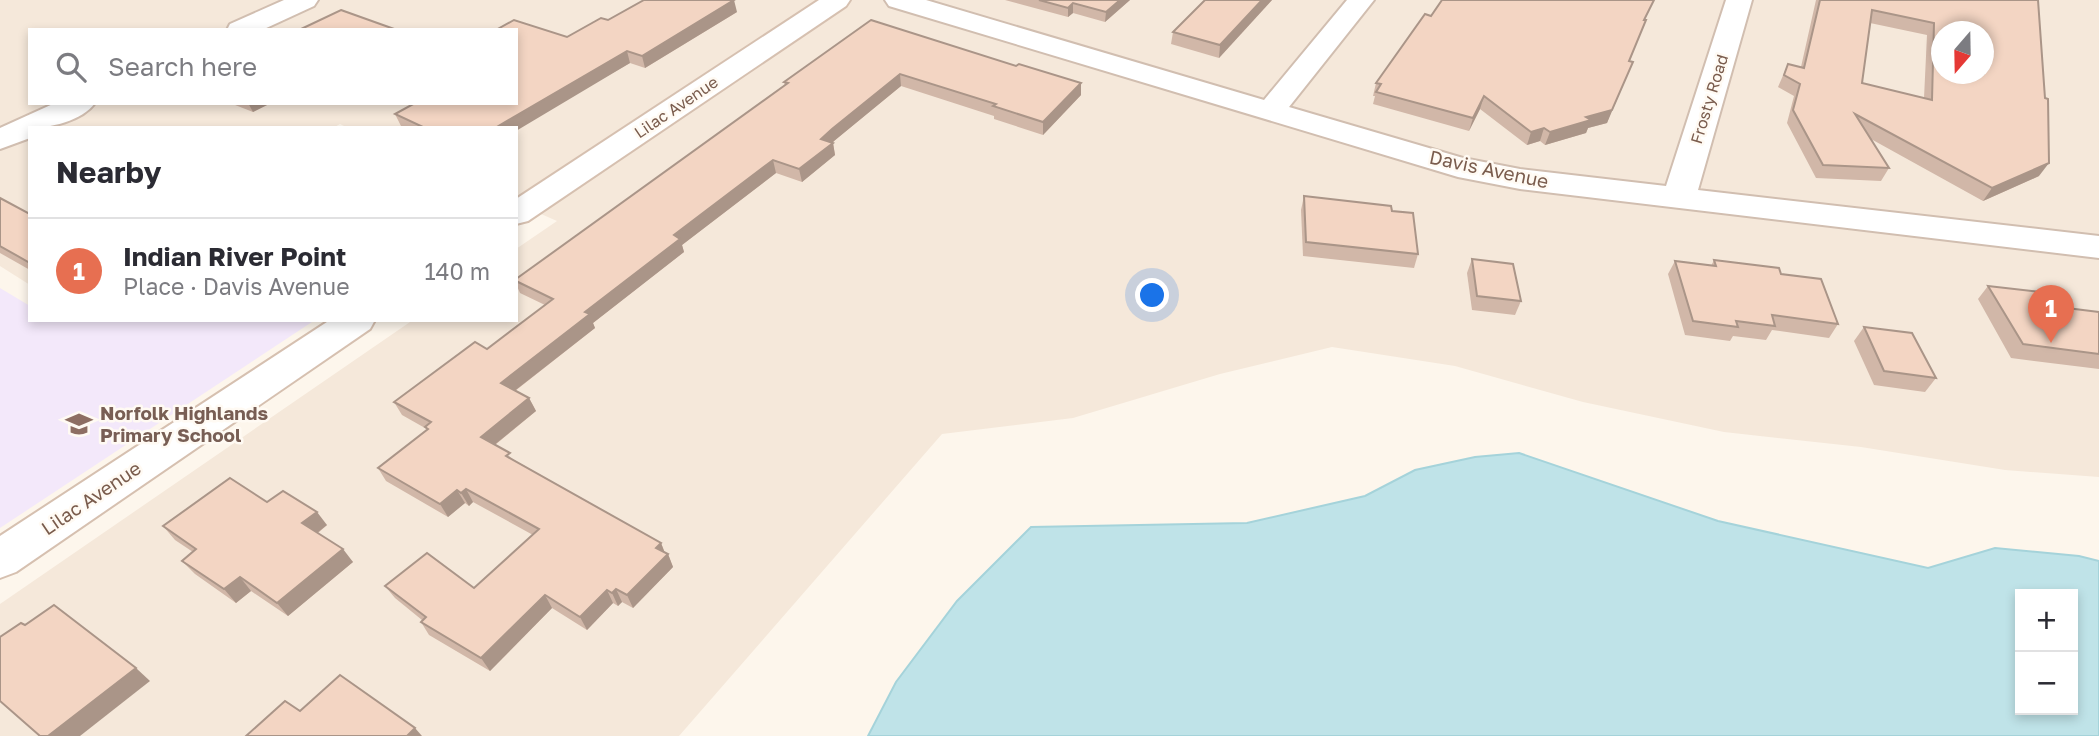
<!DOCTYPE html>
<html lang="en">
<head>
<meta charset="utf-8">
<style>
	:root { --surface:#fff; --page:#f7f7f7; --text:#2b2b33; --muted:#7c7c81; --line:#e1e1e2; --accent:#e76f51 }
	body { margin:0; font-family:"Golos Text",sans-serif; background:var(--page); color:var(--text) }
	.controls { position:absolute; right:21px; bottom:21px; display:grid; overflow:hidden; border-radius:0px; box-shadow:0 4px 10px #0003 }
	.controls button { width:63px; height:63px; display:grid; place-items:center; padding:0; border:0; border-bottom:2px solid var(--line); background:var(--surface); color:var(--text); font:35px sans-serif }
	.compass { position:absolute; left:1931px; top:21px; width:63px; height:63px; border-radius:50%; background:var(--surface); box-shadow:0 4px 10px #0003; rotate:200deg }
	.you { position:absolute; left:1153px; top:296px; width:24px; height:24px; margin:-18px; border:5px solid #fff; border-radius:50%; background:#1a73e8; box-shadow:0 0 0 10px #1a73e833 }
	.badge { display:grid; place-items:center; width:46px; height:46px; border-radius:50%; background:var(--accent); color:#fff; font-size:23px; font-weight:700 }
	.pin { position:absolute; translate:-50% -58px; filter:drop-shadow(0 2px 4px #0008) }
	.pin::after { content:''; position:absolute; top:37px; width:24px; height:21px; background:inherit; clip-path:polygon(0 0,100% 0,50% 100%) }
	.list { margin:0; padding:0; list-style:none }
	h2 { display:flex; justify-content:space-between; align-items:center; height:91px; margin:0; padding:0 28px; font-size:30px }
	h2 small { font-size:23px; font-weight:400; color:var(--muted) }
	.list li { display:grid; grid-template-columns:46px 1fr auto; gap:21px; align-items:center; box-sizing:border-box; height:105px; padding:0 28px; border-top:2px solid var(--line) }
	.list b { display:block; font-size:26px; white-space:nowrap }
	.list p { margin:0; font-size:23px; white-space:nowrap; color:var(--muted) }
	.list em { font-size:23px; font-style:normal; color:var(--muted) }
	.icon { flex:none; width:38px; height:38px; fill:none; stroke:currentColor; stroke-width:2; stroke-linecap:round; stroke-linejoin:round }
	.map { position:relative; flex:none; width:2099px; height:736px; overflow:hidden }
	.search { position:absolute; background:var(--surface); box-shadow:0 4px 10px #0003; left:28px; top:28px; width:490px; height:77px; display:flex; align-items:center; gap:18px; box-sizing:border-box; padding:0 24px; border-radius:0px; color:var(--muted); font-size:26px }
	.panel { position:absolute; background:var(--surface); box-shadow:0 4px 10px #0003; left:28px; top:126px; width:490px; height:196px; border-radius:0px }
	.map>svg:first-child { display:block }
	.residential { fill:#f5e8da; fill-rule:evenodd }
	.education { fill:#f3e8fa }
	.water { fill:#bfe3e8; stroke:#a5d3da; stroke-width:2; fill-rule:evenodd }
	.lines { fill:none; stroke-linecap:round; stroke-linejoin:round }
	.street-casing { stroke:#d1beb0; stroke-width:4 }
	.secondary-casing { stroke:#d6c0b0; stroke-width:4 }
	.street { fill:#fff; fill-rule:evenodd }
	.secondary { fill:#fff; fill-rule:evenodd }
	.wall { fill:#d1b7a8; fill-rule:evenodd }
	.shaded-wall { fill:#aa9588 }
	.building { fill:#f3d5c3; stroke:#aa9588; stroke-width:2; fill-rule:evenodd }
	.labels { text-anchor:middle; stroke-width:5; stroke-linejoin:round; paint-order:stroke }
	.far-street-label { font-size:16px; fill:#7a5c4d; stroke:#fffaf3 }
	.street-label { font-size:19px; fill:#7a5c4d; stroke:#fffaf3 }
	.education-label { font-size:19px; font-weight:bold; fill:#785e54; stroke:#fffaf3; text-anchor:start }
</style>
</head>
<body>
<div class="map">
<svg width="2099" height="736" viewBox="0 0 2099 736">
	<rect width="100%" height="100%" fill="#fdf6ec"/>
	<!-- residential -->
	<path class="residential" d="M 0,0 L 2099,0 L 2099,477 L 2005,470 L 1861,447 L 1724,432 L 1583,402 L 1455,366 L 1332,347 L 1220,374 L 1073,418 L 942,434 L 679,736 L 0,736 L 0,604 L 413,320 L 516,320 L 516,249 L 557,221 L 516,203 L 516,128 L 348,128 L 340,124 L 333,128 L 30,128 L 30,285 L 0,266 ZM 30,30 L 516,30 L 516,103 L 30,103 ZM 1941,32 L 1983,32 L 1983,74 L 1941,74 Z"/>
	<!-- education -->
	<polygon class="education" points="0,288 30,306 30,320 315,320 0,528"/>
	<!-- water -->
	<path class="water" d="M 1519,453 L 1718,521 L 1928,568 L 1995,548 L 2079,556 L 2099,561 L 2099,736 L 868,736 L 896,682 L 957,601 L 1031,527 L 1247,523 L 1365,496 L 1415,470 L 1475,457 ZM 2020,594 L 2073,594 L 2073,710 L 2020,710 Z"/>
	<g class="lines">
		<!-- street casing -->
		<g class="street-casing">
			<g id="street">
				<polygon points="284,0 318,0 314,6 262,30 227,30 230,24"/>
				<polygon points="885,0 926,0 1264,100 1347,0 1374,0 1289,107 1463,158 1520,169 1666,186 1726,0 1752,0 1698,190 2099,236 2099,258 1520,189 1458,177 889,6"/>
				<path d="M 55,103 L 95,103 C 82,121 50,128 30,128 L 30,138 L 0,149 L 0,128 Z"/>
			</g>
		</g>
		<!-- secondary casing -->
		<g class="secondary-casing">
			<g id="secondary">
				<polygon points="819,0 850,0 846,6 528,221 516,224 516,199"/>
				<polygon points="330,320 375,320 370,329 16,572 0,578 0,536"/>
			</g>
		</g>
		<!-- street -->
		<use href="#street" class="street"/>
		<!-- secondary -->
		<use href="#secondary" class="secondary"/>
	</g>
	<!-- wall -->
	<g class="wall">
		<polygon points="1005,0 1130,0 1105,22 1073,13 1068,17"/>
		<polygon points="1205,0 1272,0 1219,58 1171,44 1173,32"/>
		<path d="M 1816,0 L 2038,0 L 2039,176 L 1983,201 L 1871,139 L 1889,168 L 1881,181 L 1816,178 L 1787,123 L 1794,96 L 1778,87 L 1788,64 L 1801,67 ZM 1870,23 L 1927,35 L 1924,98 L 1862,83 Z"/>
		<polygon points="737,12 645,68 630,63 516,128 404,128 401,126 395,114 567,37 608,20"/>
		<polygon points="1431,16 1645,20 1607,123 1588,128 1586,133 1545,145 1540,141 1527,145 1480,109 1469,131 1373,104 1375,96 1373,96 1376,83"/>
		<polygon points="1016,66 1081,83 1081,95 1043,135 994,119 994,116 901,86 834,141 833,143 835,155 802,182 776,173 682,245 684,252 593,323 595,328 515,391 529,398 536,411 495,445 514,460 661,543 665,553 668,554 673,567 633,608 622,602 618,606 613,603 587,630 552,608 490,671 429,635 421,622 422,620 395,598 385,586 474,588 533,535 473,502 469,506 465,503 448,517 386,481 378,468 427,430 425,428 402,415 394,402 487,349 545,305 520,293 516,284 516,279 785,86 784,82"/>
		<polygon points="230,103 271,103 253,112"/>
		<polygon points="1304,196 1392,211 1418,254 1414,268 1303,256 1301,210"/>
		<polygon points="0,198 30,214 30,270 0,253"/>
		<polygon points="1472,259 1521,301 1515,315 1472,310 1467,273"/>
		<polygon points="1714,260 1781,274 1838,324 1829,338 1772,330 1766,340 1733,336 1730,341 1685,335 1668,274 1675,261 1711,266"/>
		<polygon points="1988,286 2059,307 2099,312 2099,369 2011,358 1978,299"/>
		<polygon points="1864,327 1936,378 1925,392 1874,385 1854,341"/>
		<polygon points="327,525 318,533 353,562 288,616 251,591 236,603 195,574 182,561 193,552 175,540 163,526"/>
	</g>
	<!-- shaded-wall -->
	<g class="shaded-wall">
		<polygon points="734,0 737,12 645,68 642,56"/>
		<polygon points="1120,0 1130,0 1105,22 1106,12"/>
		<polygon points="1262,0 1272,0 1219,58 1220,45"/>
		<polygon points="1073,3 1073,13 1068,17 1068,8"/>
		<polygon points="627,51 630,63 516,131 516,128 495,128"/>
		<polygon points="1633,62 1607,123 1588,128 1586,133 1545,145 1550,132 1586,117"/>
		<polygon points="900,74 901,86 834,141 830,145 833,143 835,155 802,182 799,169 821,139 832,129"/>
		<polygon points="1081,83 1081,95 1043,135 1043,122"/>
		<polygon points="1484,96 1480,109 1469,131 1473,118"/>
		<polygon points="248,103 271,103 253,112"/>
		<polygon points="1544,128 1540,141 1527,145 1531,132"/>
		<polygon points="773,160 776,173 682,245 684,252 593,323 595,328 508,396 501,383 674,235"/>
		<polygon points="2049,163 2039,176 1983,201 1992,188"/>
		<polygon points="529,398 536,411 488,450 481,437"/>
		<polygon points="466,489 473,502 469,506 461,493"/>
		<polygon points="457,490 465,503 448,517 440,504"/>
		<polygon points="317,512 327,525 312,537 302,523"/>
		<polygon points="661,543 666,556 656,548"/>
		<polygon points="343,549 353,562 288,616 277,603"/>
		<polygon points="668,554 673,567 633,608 627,595"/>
		<polygon points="240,577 251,591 236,603 224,589"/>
		<polygon points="616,589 622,602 618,606 612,593"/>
		<polygon points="607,590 613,603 587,630 580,617"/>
		<polygon points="545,595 552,608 490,671 481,658"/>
		<polygon points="136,668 150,681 80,736 48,736"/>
		<polygon points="415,728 422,736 407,736"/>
	</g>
	<!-- building -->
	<g class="building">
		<polygon points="644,0 734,0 642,56 627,51 495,128 425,128 395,114 415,103 516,103 516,30 496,30 514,20 567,37 601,18 608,20"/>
		<polygon points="1039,0 1120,0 1106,12 1073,3 1068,8"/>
		<polygon points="1205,0 1262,0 1220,45 1173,32"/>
		<polygon points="1442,0 1654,0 1644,20 1646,20 1629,61 1633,62 1612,110 1586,117 1591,120 1550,132 1544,128 1531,132 1484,96 1473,118 1376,92 1381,84 1376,83 1425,14 1431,16"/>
		<path d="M 1820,0 L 2038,0 L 2045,98 L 2048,99 L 2049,163 L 1992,188 L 1855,114 L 1889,168 L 1823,165 L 1793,110 L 1800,84 L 1784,75 L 1788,64 L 1804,68 ZM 1872,10 L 1934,23 L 1932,100 L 1862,83 ZM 1942,32 L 1984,32 L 1984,74 L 1942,74 Z"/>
		<polygon points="341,10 397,30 299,30"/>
		<polygon points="871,20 1016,66 1019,64 1081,83 1043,122 993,106 996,104 900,74 832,129 821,139 833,143 799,169 773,160 674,235 680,239 585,312 590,314 501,383 529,398 481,437 510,453 506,456 661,543 656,548 668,554 627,595 616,589 612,593 607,590 580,617 545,595 481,658 421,622 426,617 385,586 427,553 474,588 539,529 466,489 461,493 457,490 440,504 378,468 428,429 425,427 431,422 394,402 475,342 487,349 553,299 516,281 516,279 788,83 784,82"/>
		<polygon points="1304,196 1391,206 1392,211 1413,213 1418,254 1306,242"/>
		<polygon points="0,198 30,214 30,263 0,246"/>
		<polygon points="1472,259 1513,264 1521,301 1477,296"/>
		<polygon points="1714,260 1779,268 1781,274 1821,279 1838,324 1772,315 1775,326 1736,321 1738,327 1693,321 1675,261 1716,266"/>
		<polygon points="1988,286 2049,293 2059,307 2099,312 2099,354 2023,344"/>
		<polygon points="1864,327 1912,333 1936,378 1884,371"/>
		<polygon points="230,478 267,502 283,491 317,512 302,523 343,549 277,603 240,577 224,589 182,561 196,549 163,526"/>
		<polygon points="54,605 136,668 48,736 40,736 0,701 0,637 21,623 25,625"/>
		<polygon points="340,675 415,728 407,736 246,736 285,701 300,711"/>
	</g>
	<!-- icons -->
	<defs>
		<g id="school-bare" transform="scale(2.1)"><path d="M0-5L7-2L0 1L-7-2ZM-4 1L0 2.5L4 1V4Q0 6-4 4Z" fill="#8d6e63" stroke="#fffaf3" stroke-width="2.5" paint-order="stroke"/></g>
	</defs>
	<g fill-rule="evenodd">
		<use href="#school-bare" x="79" y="424"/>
	</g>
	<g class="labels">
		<!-- far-street labels -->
		<g class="far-street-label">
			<text transform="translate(1709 99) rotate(-73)" y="6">Frosty Road</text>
			<text transform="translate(676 107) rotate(-34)" y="6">Lilac Avenue</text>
		</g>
		<!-- street labels -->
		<g class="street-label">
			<text transform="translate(1489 169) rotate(12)" y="7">Davis Avenue</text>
			<text transform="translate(91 498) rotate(-34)" y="7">Lilac Avenue</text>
		</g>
		<!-- education labels -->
		<g class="education-label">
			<text x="100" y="420">Norfolk Highlands<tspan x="100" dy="22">Primary School</tspan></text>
		</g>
	</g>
</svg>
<div class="controls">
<button>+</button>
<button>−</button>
</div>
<svg class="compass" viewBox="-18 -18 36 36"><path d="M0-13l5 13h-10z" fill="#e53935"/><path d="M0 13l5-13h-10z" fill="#7c7c81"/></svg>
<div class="you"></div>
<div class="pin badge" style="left:2051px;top:343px">1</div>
<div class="search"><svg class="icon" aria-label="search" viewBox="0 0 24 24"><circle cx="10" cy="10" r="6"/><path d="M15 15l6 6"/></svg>Search here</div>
<section class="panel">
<h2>Nearby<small></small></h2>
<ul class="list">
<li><span class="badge">1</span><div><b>Indian River Point</b><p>Place · Davis Avenue</p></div><em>140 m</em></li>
</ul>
</section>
</div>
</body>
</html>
